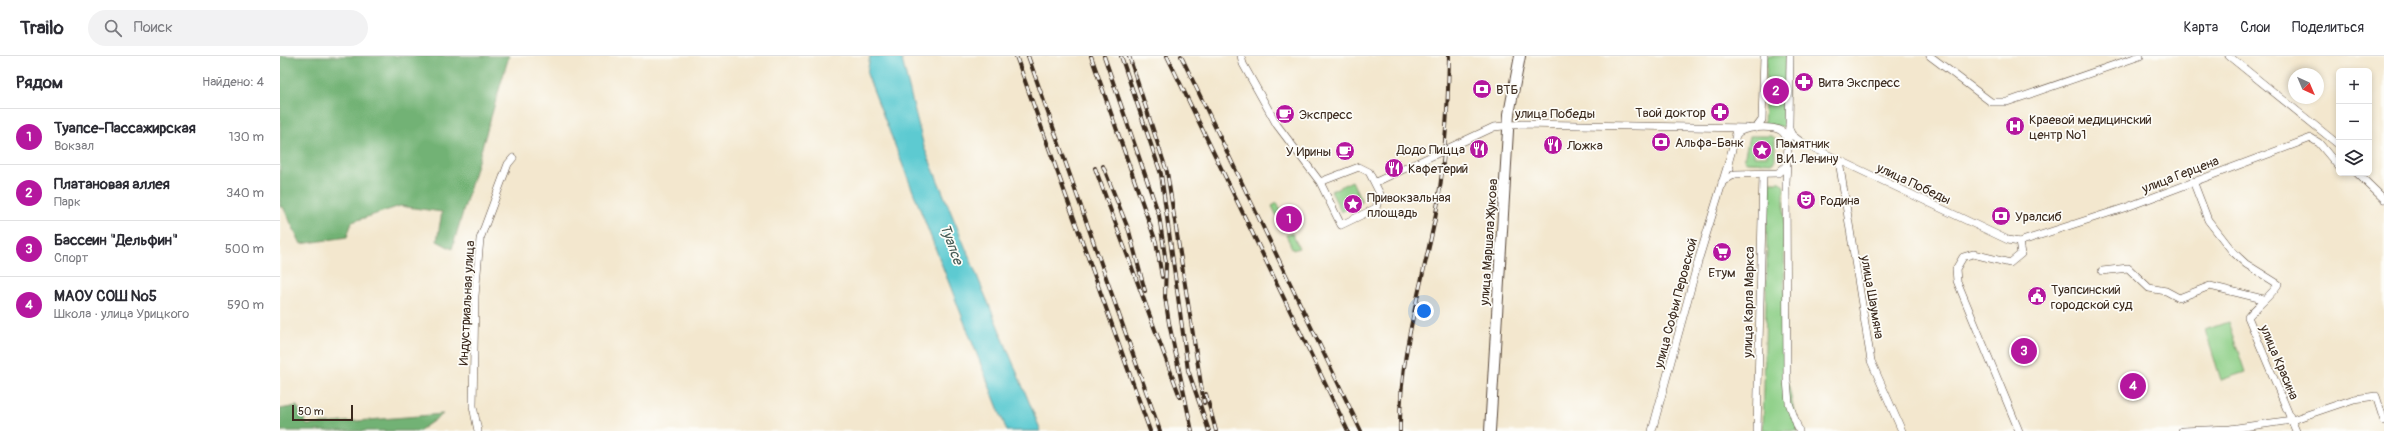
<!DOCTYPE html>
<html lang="ru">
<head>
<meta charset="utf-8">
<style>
	:root { --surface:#fff; --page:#f2f2f3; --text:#2b2b33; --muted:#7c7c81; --line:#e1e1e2; --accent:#b5179e }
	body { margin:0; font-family:Pangolin,sans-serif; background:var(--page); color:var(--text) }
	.controls { position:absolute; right:12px; top:12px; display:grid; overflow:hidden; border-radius:6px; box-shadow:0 2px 6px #0003 }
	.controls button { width:36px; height:36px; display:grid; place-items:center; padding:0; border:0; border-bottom:1px solid var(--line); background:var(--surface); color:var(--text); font:20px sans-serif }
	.compass { position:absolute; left:2008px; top:12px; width:36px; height:36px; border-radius:50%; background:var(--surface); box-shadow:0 2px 6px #0003; rotate:136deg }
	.scale { position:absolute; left:12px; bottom:10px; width:61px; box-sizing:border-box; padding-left:4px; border:2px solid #3b2a1e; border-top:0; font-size:11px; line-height:14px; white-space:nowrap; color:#3b2a1e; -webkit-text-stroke:3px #fdfcf7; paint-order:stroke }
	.you { position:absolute; left:1144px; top:255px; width:14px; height:14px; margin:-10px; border:3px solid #fff; border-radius:50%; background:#1a73e8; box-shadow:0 0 0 6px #1a73e833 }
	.badge { display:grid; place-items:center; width:26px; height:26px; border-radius:50%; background:var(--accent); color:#fff; font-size:13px; font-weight:700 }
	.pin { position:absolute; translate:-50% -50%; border:2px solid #fff; box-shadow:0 1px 4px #0006 }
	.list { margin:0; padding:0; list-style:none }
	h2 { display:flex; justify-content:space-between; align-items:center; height:52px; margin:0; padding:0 16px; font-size:17px }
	h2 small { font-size:13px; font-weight:400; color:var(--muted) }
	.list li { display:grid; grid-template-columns:26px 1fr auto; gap:12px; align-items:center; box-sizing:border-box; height:56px; padding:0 16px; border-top:1px solid var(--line) }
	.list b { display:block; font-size:15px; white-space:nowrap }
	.list p { margin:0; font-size:13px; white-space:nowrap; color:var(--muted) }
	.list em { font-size:13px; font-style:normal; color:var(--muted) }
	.icon { flex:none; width:22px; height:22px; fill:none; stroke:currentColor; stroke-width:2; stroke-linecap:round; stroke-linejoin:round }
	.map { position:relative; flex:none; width:2104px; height:375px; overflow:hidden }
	header { display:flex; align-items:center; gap:24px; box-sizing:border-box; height:56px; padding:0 20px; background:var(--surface); border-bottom:1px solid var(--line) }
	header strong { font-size:19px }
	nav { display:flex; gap:22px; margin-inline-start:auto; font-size:14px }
	.search { width:280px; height:36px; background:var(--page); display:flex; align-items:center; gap:10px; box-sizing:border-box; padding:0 14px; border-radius:22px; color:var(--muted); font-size:15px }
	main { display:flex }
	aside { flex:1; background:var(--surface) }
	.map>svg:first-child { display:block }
	.green { fill:#8dcf87; stroke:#647c52; fill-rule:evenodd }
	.forest { fill:#72b274; stroke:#566e49 }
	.water { fill:#5dcad1; stroke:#4c7a78 }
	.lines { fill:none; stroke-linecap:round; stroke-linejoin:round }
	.minor-casing { stroke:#574638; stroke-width:8 }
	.secondary-casing { stroke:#574638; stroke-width:12 }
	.minor { stroke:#fff; stroke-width:7 }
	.secondary { stroke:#fff; stroke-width:10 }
	.rail-casing { stroke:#3b2a1e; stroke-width:4 }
	.rail { stroke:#fdfcf7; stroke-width:2.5; stroke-dasharray:8; stroke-linecap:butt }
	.labels { text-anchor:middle; stroke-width:3.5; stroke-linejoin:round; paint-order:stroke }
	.poi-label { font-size:13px; fill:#3b2a1e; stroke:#fdfcf7; text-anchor:start }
	.street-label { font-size:13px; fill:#3b2a1e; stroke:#fdfcf7 }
	.water-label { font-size:14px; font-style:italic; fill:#455a54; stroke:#fdfcf7 }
</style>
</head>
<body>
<header>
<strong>Trailo</strong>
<div class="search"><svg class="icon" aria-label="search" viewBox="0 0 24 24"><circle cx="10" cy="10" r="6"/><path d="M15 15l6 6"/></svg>Поиск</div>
<nav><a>Карта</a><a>Слои</a><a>Поделиться</a></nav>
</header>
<main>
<aside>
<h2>Рядом<small>Найдено: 4</small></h2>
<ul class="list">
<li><span class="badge">1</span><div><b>Туапсе-Пассажирская</b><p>Вокзал</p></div><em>130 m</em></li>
<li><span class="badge">2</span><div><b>Платановая аллея</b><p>Парк</p></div><em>340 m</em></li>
<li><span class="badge">3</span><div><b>Бассеин &quot;Дельфин&quot;</b><p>Спорт</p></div><em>500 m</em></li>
<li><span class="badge">4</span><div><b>МАОУ СОШ №5</b><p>Школа · улица Урицкого</p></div><em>590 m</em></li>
</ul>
</aside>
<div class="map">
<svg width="2104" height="375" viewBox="0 0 2104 375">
	<rect width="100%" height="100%" fill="#fdfcf7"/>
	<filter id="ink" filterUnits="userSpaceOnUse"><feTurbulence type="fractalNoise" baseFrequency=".025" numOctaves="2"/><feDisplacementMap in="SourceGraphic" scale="8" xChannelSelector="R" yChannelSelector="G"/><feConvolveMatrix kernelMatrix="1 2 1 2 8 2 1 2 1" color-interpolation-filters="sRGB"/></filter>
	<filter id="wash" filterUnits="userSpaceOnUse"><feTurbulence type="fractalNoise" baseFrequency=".012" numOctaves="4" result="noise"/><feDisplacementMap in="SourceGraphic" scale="16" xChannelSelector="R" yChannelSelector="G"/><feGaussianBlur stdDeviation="0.9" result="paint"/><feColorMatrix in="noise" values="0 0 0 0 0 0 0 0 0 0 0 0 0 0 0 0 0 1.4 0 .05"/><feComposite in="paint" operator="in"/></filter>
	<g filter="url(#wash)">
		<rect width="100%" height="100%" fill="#f3e7ce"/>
		<!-- green -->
		<g class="green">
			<polygon points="1487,0 1507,0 1506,71 1484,69"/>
			<path d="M 1469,80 L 1491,80 L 1495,82 L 1495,103 L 1493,107 L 1467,106 L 1464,104 ZM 1474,87 L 1487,88 L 1487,100 L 1474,100 Z"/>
			<polygon points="1072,125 1082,146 1061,156 1051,135"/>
			<polygon points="1491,126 1500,126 1504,130 1505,312 1518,375 1483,375 1487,205 1486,128"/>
			<polygon points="997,147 1005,162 999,165 992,150"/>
			<polygon points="1012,177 1019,192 1013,194 1006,179"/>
			<polygon points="1948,266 1965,316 1941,324 1925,274"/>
		</g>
		<!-- forest -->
		<g class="forest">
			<polygon points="0,0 229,0 172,193 157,185 162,156 120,150 72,166 67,181 21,188 3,151 0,151"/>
			<polygon points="17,350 27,369 163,358 139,375 0,375 0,353"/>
		</g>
		<!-- water -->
		<polygon class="water" points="590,0 621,0 644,91 761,375 727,375 587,18"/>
	</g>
	<g filter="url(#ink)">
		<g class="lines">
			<!-- minor casing -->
			<g class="minor-casing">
				<g id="minor">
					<polyline points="961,0 963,8 997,69 1040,126 1061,169 1096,152 1100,138 1089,116 1079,111 1040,126"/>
					<polyline points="1510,0 1509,69 1506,126 1507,324 1509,347 1519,375"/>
					<polyline points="1650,0 1711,46 1727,46 1860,0"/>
					<polyline points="1949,0 2059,89"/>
					<polyline points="1476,72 1482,64 1484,0"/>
					<polyline points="1509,73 1512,79 1521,86 1728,184 1739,186 1847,151 2031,82 2039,87 2059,111"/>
					<path d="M 1456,79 C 1462,70 1491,70 1500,74 C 1504,76 1506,80 1507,85"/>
					<polyline points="1559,105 1591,305 1622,375"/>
					<polyline points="1450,112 1448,108 1456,79 1455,74"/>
					<polyline points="2077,117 2104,143"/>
					<path d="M 1913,125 L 1928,164 L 1953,196 L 1966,208 L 1998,228 C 1994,237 1976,251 1968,261 L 2016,375"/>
					<polyline points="1096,126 1214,71 1242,68 1467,72"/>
					<polyline points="1442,126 1455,118 1498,117 1506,110"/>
					<polyline points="1739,186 1741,198 1730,207 1693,198 1683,201 1676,213 1677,225 1739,375"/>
					<polyline points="1822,215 1848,212 1869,232 1886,235 1899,242 1930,230 1983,243"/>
					<polyline points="198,375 193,350 195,240 200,183 228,108 233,102"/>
					<polyline points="1372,375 1419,202 1448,108"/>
					<polyline points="1477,375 1483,118"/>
					<polyline points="1902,375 1950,373 2012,364 2074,343 2096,340 2104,365"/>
				</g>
			</g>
			<!-- secondary casing -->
			<g class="secondary-casing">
				<polyline id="secondary" points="1210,375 1229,58 1240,0"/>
			</g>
			<!-- minor -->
			<use href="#minor" class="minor"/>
			<!-- secondary -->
			<use href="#secondary" class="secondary"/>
			<!-- rail casing -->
			<g class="rail-casing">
				<g id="rail">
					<polyline points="736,0 870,375"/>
					<polyline points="748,0 880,375"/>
					<polyline points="811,0 876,186 882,221"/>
					<polyline points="824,0 879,159 886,207 885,241 889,267 912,375"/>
					<polyline points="841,0 881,118 908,314 929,375"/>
					<polyline points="849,0 887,116 924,347"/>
					<polyline points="887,0 1068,375"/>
					<polyline points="901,0 1081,375"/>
					<polyline points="823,110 849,175 865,235"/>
					<polyline points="815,112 900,341"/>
					<polyline points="926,338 936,375"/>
					<path d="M 1120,375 C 1119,298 1140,237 1155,163 C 1165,110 1168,54 1169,0"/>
				</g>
			</g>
			<!-- rail -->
			<use href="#rail" class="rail"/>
		</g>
	</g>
	<!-- icons -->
	<defs>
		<g id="pharmacy-disc" transform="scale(1)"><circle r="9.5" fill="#b5179e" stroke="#fdfcf7"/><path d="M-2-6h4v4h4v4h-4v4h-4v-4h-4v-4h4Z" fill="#fff"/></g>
		<g id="bank-disc" transform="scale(1)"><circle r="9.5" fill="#b5179e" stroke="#fdfcf7"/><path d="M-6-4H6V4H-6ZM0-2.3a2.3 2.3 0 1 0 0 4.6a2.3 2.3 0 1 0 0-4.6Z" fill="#fff"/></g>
		<g id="cafe-disc" transform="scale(1)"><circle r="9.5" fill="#b5179e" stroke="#fdfcf7"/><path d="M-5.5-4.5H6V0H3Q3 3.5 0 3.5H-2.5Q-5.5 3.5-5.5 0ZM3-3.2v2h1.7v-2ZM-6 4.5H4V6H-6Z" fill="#fff"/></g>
		<g id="hospital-disc" transform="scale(1)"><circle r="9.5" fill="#b5179e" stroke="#fdfcf7"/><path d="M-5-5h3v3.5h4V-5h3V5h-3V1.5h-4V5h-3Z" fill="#fff"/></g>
		<g id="restaurant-disc" transform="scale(1)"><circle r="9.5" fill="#b5179e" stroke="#fdfcf7"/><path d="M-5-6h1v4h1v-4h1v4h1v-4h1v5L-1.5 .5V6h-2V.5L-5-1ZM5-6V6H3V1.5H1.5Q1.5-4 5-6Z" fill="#fff"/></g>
		<g id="sight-disc" transform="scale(1)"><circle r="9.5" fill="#b5179e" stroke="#fdfcf7"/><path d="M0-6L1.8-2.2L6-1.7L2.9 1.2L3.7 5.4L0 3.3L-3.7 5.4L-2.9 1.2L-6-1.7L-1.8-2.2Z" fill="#fff"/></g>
		<g id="theatre-disc" transform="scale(1)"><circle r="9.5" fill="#b5179e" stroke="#fdfcf7"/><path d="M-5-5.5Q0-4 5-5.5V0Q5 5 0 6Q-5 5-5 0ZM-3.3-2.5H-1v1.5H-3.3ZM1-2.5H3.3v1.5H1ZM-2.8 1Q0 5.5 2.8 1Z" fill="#fff"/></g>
		<g id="supermarket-disc" transform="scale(1)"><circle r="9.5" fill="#b5179e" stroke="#fdfcf7"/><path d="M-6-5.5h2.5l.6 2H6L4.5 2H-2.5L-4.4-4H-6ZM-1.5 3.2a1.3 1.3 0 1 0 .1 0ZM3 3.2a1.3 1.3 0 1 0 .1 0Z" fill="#fff"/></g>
		<g id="civic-disc" transform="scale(1)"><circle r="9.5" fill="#b5179e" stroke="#fdfcf7"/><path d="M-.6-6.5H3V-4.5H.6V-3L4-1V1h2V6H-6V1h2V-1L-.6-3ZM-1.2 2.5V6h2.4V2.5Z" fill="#fff"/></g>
	</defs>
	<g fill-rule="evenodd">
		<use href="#pharmacy-disc" x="1524" y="26"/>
		<use href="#bank-disc" x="1202" y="33"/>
		<use href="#pharmacy-disc" x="1440" y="56"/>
		<use href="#cafe-disc" x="1005" y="58"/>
		<use href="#hospital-disc" x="1735" y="70"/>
		<use href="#bank-disc" x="1381" y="86"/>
		<use href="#restaurant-disc" x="1273" y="89"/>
		<use href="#restaurant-disc" x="1199" y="93"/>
		<use href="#sight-disc" x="1482" y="94"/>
		<use href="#cafe-disc" x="1065" y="95"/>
		<use href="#restaurant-disc" x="1114" y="112"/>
		<use href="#theatre-disc" x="1526" y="144"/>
		<use href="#sight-disc" x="1073" y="148"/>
		<use href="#bank-disc" x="1721" y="160"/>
		<use href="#supermarket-disc" x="1442" y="196"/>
		<use href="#civic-disc" x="1757" y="240"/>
	</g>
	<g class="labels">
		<!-- poi labels -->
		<g class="poi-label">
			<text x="1538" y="31">Вита Экспресс</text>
			<text x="1216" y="38">ВТБ</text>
			<text x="1426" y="61" text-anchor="end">Твой доктор</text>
			<text x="1019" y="63">Экспресс</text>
			<text x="1749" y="68">Краевой медицинский<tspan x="1749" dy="15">центр №1</tspan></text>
			<text x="1395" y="91">Альфа-Банк</text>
			<text x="1496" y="92">Памятник<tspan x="1496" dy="15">В.И. Ленину</tspan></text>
			<text x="1287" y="94">Ложка</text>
			<text x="1185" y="98" text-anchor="end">Додо Пицца</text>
			<text x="1051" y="100" text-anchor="end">У Ирины</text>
			<text x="1128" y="117">Кафетерий</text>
			<text x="1087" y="146">Привокзальная<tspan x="1087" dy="15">площадь</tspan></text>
			<text x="1540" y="149">Родина</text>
			<text x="1735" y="165">Уралсиб</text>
			<text x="1442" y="221" text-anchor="middle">Етум</text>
			<text x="1771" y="238">Туапсинский<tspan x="1771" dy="15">городской суд</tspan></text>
		</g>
		<!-- street labels -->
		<g class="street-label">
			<text x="1275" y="62">улица Победы</text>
			<text transform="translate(1900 118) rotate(-21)" y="5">улица Герцена</text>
			<text transform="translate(1634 127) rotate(25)" y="5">улица Победы</text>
			<text transform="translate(1208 186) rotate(-86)" y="5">улица Маршала Жукова</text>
			<text transform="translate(1593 241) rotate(80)" y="5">улица Шаумяна</text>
			<text transform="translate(1468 246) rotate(-89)" y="5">улица Карла Маркса</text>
			<text transform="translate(186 247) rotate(-87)" y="5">Индустриальная улица</text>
			<text transform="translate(1395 247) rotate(-75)" y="5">улица Софьи Перовской</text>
			<text transform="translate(2000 306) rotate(67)" y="5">улица Красина</text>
		</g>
		<!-- water labels -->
		<g class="water-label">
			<text transform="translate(672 188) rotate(70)" y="5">Туапсе</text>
		</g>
	</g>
</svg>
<div class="controls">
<button>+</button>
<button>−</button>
<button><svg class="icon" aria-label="layers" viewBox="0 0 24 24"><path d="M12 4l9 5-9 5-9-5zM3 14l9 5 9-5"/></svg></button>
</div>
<svg class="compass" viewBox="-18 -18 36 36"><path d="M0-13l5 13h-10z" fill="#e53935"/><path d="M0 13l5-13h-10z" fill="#7c7c81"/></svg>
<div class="scale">50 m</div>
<div class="you"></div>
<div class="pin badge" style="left:1009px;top:163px">1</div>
<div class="pin badge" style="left:1496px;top:35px">2</div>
<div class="pin badge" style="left:1744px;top:295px">3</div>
<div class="pin badge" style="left:1853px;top:330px">4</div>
</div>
</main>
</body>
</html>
